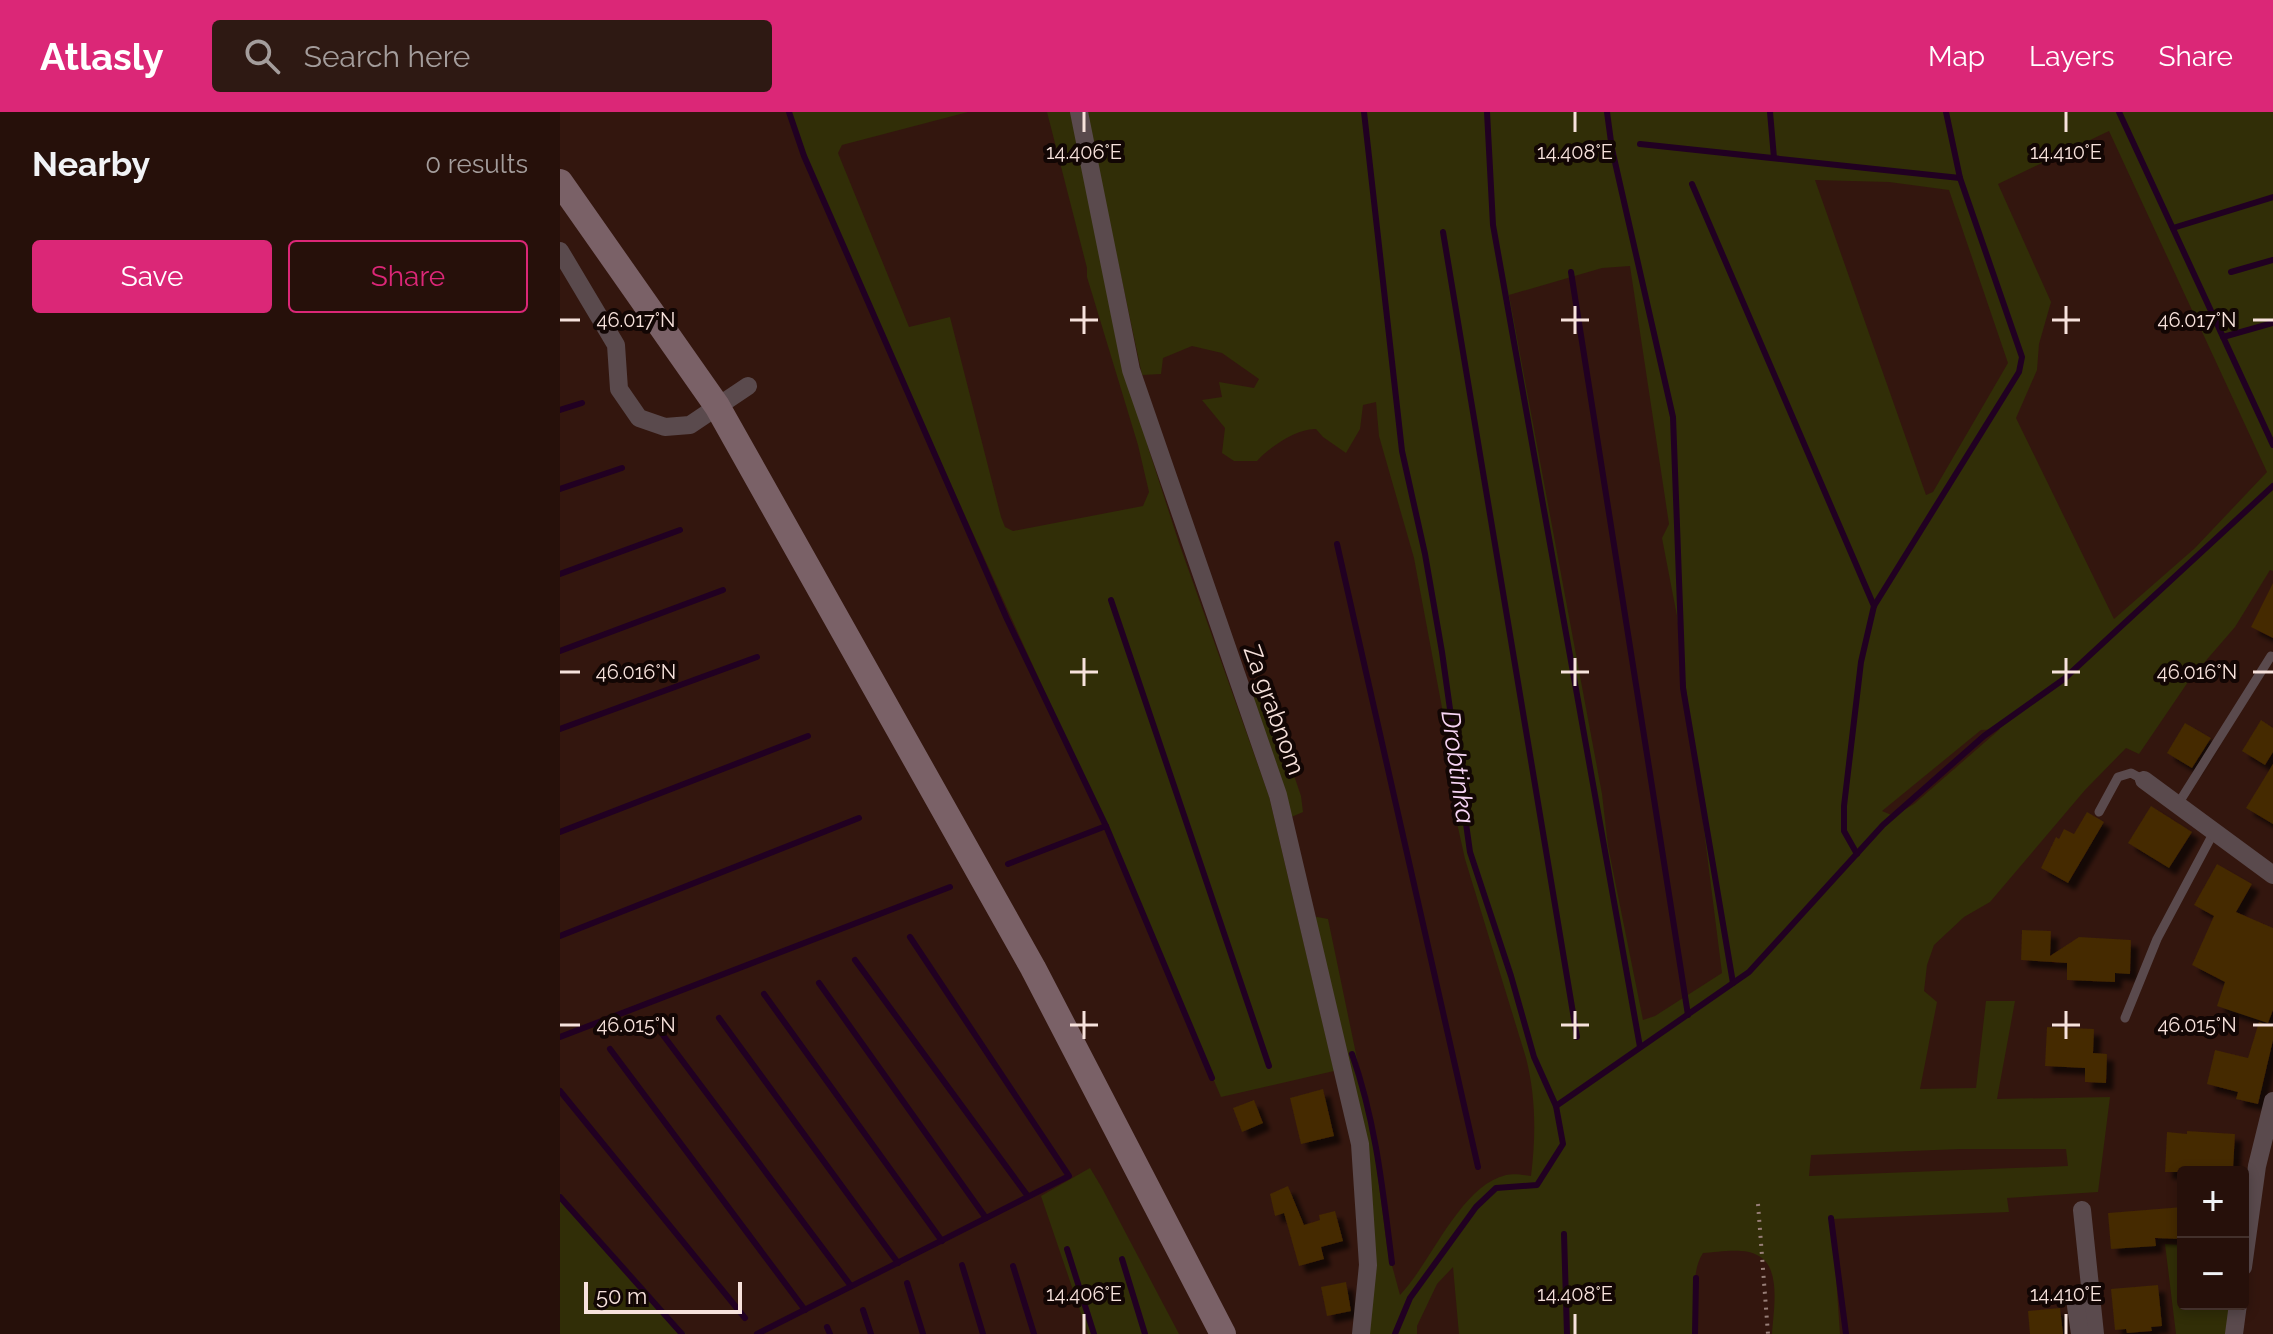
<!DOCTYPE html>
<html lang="en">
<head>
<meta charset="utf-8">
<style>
	:root { --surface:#26100a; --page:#2e1913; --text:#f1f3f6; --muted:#a49d9c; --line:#42302b; --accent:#db2777 }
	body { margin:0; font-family:Raleway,sans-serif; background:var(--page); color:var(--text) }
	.controls { position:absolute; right:24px; bottom:24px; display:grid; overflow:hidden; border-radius:8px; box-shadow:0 4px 12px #0003 }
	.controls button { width:72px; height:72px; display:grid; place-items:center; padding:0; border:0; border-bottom:2px solid var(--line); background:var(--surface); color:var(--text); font:40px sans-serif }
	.scale { position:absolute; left:24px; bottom:20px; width:158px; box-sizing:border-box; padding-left:8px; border:4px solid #f7e2dc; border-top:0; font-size:22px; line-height:28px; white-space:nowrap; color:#f7e2dc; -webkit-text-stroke:6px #120604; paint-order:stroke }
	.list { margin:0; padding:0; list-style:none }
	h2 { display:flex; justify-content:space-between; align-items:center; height:104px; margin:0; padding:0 32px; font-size:34px }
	h2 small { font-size:26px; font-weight:400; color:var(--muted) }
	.actions { display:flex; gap:16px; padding:24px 32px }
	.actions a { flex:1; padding:18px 0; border:2px solid var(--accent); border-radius:8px; text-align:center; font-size:28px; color:var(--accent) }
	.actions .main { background:var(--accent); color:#fff }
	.icon { flex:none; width:44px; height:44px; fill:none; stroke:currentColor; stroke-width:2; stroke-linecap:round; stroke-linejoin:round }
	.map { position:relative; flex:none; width:1713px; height:1222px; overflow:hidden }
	header { display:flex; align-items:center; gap:48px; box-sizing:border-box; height:112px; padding:0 40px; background:var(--accent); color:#fff }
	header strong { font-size:38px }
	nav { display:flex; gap:44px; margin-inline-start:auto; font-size:28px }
	.search { width:560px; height:72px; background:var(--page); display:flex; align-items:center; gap:20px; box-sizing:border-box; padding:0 28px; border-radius:8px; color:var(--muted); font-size:30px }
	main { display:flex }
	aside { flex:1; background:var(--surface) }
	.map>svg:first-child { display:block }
	.green { fill:#312e07; fill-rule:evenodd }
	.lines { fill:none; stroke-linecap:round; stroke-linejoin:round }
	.stream { stroke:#210022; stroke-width:6 }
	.building { fill:#442903; filter:url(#shadow) }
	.path { stroke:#987f78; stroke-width:4; stroke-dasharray:2 6; stroke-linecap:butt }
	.lane { stroke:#5a4a4d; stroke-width:9 }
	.street { stroke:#5a4a4d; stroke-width:18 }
	.secondary { stroke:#7a6167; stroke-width:26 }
	.ticks { fill:none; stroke:#f7e2dc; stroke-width:3 }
	.labels { text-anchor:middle; stroke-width:8; stroke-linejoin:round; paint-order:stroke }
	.street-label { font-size:24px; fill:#f7e2dc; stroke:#120604 }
	.water-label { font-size:26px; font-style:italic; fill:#f7d5f5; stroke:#120604 }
	.ticks-label { font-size:20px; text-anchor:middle; fill:#f7e2dc; stroke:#120604; stroke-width:8; stroke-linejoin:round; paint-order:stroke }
</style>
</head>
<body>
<header>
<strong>Atlasly</strong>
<div class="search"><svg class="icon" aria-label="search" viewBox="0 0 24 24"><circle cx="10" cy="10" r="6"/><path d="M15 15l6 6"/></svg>Search here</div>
<nav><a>Map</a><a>Layers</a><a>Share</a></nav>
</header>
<main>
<aside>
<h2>Nearby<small>0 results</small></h2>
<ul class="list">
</ul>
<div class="actions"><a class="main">Save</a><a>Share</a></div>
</aside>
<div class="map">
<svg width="1713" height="1222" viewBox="0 0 1713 1222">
	<defs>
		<filter id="shadow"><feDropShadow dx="7" dy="7" stdDeviation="2" flood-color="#0009"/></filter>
	</defs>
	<rect width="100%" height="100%" fill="#33160e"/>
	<!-- green -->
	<g class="green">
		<polygon points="228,0 408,0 282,33 278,41 349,215 390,205 441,405 445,415 453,419 583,394 589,380 578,333 527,165 527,156 487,0 510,0 588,335 619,431 709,684 774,959 661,985 533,686 266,97"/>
		<path d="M 526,0 L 1713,0 L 1713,459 L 1710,458 L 1675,515 L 1630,567 L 1579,642 L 1566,636 L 1525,678 L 1430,790 L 1404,805 L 1374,833 L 1367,853 L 1364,879 L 1377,890 L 1360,977 L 1416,976 L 1426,889 L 1455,889 L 1437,987 L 1550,985 L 1538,1080 L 1447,1086 L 1449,1100 L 1272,1107 L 1280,1222 L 1212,1222 C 1213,1201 1222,1157 1199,1144 C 1185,1135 1159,1140 1143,1141 C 1129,1162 1137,1198 1137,1222 L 899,1222 L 893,1155 L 877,1172 L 857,1214 L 857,1222 L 808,1222 L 813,1149 L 752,804 L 768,807 L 812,1019 L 827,1135 L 840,1183 C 871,1151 900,1074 946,1063 C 954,1061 963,1063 971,1064 C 976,1024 976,985 966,946 L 905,747 L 897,711 L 883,601 L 854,446 L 819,324 L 816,290 L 803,293 L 800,317 L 786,341 L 763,325 L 756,317 C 738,316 709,335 697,349 L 674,349 L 662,341 L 665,316 L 642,288 L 662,285 L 659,270 L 694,276 L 699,267 L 662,241 L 632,234 L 603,246 L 601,262 L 582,263 ZM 1549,19 L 1707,360 L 1635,436 L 1554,507 L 1456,306 L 1477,258 L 1479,232 L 1491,190 L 1438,72 ZM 1255,68 L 1329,70 L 1389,78 L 1448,251 L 1373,380 L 1366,383 ZM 1070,154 L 1109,412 L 1102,426 L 1117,504 L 1162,861 L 1095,904 L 1083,908 L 1048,734 L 1042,682 L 949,183 L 1042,156 ZM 1440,617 L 1354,692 L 1334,704 L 1322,699 L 1421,618 ZM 1400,1037 L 1506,1037 L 1508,1054 L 1249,1064 L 1251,1043 Z"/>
		<polygon points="690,575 705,578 741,684 743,700 729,706"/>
		<polygon points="530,1056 542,1076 619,1222 528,1222 481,1084"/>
		<polygon points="0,1081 126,1222 0,1222"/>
		<polygon points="1605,1132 1623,1133 1623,1192 1671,1192 1666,1222 1616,1222"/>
	</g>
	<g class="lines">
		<!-- stream -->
		<g class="stream">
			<polyline points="229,0 244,44 447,507 546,714 652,966"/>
			<polyline points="804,0 842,339 865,442 882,540 910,740 951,864 974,945 996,994 1003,1032 977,1073 936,1076 916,1095 850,1186 835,1222"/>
			<polyline points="927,0 933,113 1080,935"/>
			<polyline points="1047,0 1052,37 1113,305 1123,576 1173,871"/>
			<polyline points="1210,0 1214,46"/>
			<polyline points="1559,0 1713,333"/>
			<polyline points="1080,32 1400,66"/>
			<polyline points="1132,72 1314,494"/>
			<polyline points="1613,116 1713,85"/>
			<polyline points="883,120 1017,925"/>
			<polyline points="1011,160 1128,903"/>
			<polyline points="1671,160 1713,148"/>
			<polyline points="1663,225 1713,211"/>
			<polyline points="0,298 22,291"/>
			<polyline points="0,377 62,356"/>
			<polyline points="777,432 918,1055"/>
			<polyline points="0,462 120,418"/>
			<polyline points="551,488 709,954"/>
			<polyline points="0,539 163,478"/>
			<polyline points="0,617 197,545"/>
			<polyline points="0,720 248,624"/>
			<polyline points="1297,742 1284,719 1284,694 1301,550 1314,494 1459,260 1462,245 1400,66 1386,0"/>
			<polyline points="448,752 546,714"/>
			<polyline points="0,824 299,706"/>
			<polyline points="295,848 467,1083"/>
			<polyline points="259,871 426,1106"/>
			<polyline points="204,882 382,1129"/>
			<polyline points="159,906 338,1151"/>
			<polyline points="100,919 291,1174"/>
			<polyline points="0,925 390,775"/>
			<polyline points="50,937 245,1198"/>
			<path d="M 792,942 C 816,1010 823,1080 832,1151"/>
			<polyline points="0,979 185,1206"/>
			<polyline points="996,994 1189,860 1323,713 1424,624 1504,567 1713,374"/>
			<polyline points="0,1085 122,1222"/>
			<polyline points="1271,1106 1286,1222"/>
			<polyline points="1004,1122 1007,1222"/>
			<polyline points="507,1137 534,1222"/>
			<polyline points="562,1147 585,1222"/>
			<polyline points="402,1153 423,1222"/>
			<polyline points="453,1154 474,1222"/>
			<polyline points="347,1171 363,1222"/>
			<polyline points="303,1198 311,1222"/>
			<polyline points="267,1215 270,1222"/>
			<polyline points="197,1222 509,1064 350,825"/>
			<polyline points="1135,1222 1136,1166"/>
		</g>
	</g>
	<!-- building -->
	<g class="building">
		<polygon points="1713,471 1713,526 1691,515"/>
		<polygon points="1701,608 1713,616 1713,640 1705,653 1682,639"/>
		<polygon points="1625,611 1651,626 1632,656 1607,641"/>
		<polygon points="1713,652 1713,712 1686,696"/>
		<polygon points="1591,694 1632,720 1609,756 1568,731"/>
		<polygon points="1527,700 1544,710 1508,771 1481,756 1496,725 1499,727 1504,717 1514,722"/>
		<polygon points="1657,752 1692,772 1676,800 1713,816 1713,898 1708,911 1657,894 1665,870 1632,853 1654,804 1634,793"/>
		<polygon points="1462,818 1491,819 1490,844 1519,825 1571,828 1570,862 1555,861 1555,870 1507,868 1507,851 1461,848"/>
		<polygon points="1699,910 1713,915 1713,928 1698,992 1676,987 1678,980 1647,972 1655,938 1688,946"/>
		<polygon points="1487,915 1534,917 1533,941 1547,942 1546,971 1525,970 1525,956 1485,954"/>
		<polygon points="763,977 774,1024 741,1032 730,986"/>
		<polygon points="694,988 703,1011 682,1020 673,996"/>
		<polygon points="1627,1019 1675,1022 1673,1057 1630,1055 1630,1060 1605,1060 1607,1020 1627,1022"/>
		<polygon points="728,1074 744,1113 760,1108 759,1103 775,1099 783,1129 761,1135 764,1147 739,1154 724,1101 715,1104 710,1082"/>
		<polygon points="1623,1095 1623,1127 1595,1126 1596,1134 1551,1137 1548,1101"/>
		<polygon points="786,1170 791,1199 767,1204 761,1175"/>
		<polygon points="1598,1173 1602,1214 1591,1215 1592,1219 1567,1221 1566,1217 1555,1218 1551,1177"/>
		<polygon points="1500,1196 1503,1222 1470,1222 1468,1199"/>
	</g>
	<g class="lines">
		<!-- path -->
		<polyline class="path" points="1198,1092 1208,1222"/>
		<!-- lane -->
		<g class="lane">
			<polyline points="1618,692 1711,544"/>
			<polyline points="1539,700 1558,665 1571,661 1584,668"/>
			<polyline points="1565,906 1597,827 1655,718"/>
		</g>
		<!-- street -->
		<g class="street">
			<polyline points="519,0 571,258 718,683 800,1032 808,1153 801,1222"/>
			<polyline points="0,139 56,233 59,277 79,306 105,315 130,313 188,274"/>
			<polyline points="1584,668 1713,763"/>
			<polyline points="1522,1098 1535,1222"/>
			<polyline points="1683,1155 1697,1054 1713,989"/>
			<polyline points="1516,1194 1520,1222"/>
			<polyline points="1674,1222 1678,1192"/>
		</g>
		<!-- secondary -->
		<polyline class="secondary" points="0,70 157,294 473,856 663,1222"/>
	</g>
	<!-- ticks -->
	<path class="ticks" d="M 524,0 L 524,20M 1015,0 L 1015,20M 1506,0 L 1506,20M 524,194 L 524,222M 1015,194 L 1015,222M 1506,194 L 1506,222M 0,208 L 20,208M 510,208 L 538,208M 1001,208 L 1029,208M 1492,208 L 1520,208M 1693,208 L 1713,208M 524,546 L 524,574M 1015,546 L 1015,574M 1506,546 L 1506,574M 0,560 L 20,560M 510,560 L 538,560M 1001,560 L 1029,560M 1492,560 L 1520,560M 1693,560 L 1713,560M 524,899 L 524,927M 1015,899 L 1015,927M 1506,899 L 1506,927M 0,913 L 20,913M 510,913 L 538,913M 1001,913 L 1029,913M 1492,913 L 1520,913M 1693,913 L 1713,913M 524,1202 L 524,1222M 1015,1202 L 1015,1222M 1506,1202 L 1506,1222"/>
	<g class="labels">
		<!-- street labels -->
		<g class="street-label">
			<text transform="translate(714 598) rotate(70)" y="8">Za grabnom</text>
		</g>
		<!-- water labels -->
		<g class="water-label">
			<text transform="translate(898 655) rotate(82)" y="9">Drobtinka</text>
		</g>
	</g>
	<g class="ticks-label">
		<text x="524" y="47">14.406°E</text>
		<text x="1015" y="47">14.408°E</text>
		<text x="1506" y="47">14.410°E</text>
		<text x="76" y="215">46.017°N</text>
		<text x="1637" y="215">46.017°N</text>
		<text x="76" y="567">46.016°N</text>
		<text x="1637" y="567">46.016°N</text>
		<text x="76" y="920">46.015°N</text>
		<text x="1637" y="920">46.015°N</text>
		<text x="524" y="1189">14.406°E</text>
		<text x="1015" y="1189">14.408°E</text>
		<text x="1506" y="1189">14.410°E</text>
	</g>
</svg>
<div class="controls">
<button>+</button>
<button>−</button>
</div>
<div class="scale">50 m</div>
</div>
</main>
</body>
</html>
